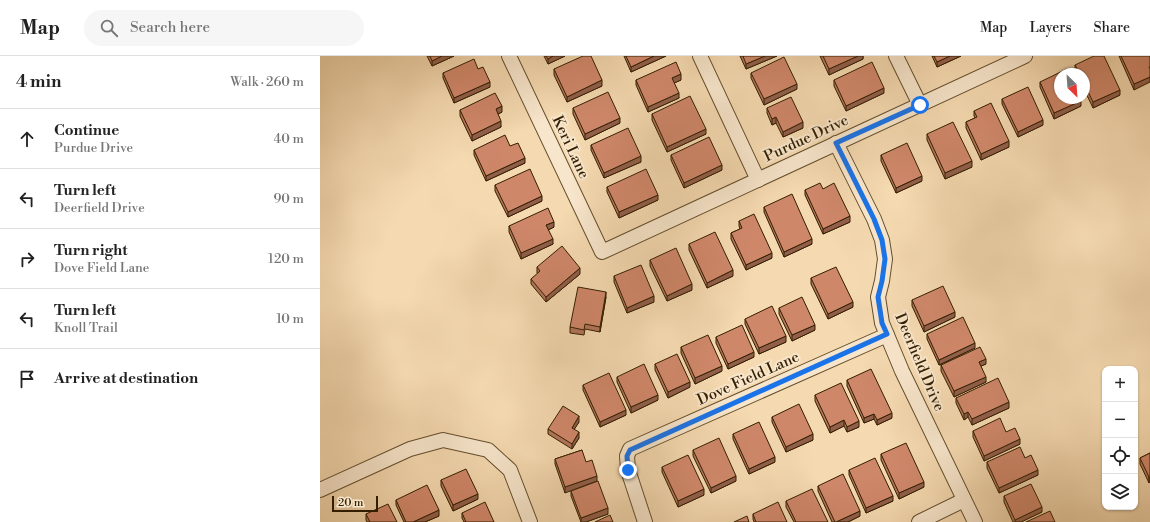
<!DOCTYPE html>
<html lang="en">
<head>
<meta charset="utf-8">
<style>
	:root { --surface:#fff; --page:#f6f6f6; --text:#222; --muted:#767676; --line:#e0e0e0 }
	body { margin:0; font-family:"Libre Bodoni",serif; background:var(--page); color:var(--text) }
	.controls { position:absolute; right:12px; bottom:12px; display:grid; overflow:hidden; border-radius:8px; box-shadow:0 1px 3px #0004 }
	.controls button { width:36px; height:36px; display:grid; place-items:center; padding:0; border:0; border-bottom:1px solid var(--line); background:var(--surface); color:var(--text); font:20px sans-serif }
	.compass { position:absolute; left:734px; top:12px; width:36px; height:36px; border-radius:50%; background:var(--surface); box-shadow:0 1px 3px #0004; rotate:155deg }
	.scale { position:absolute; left:12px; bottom:10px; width:46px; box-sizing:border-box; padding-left:4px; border:2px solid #331f00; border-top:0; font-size:11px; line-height:14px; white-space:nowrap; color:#331f00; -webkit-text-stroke:3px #f8e6cc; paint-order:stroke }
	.stop { position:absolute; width:12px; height:12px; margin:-9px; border:3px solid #1a73e8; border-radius:50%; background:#fff }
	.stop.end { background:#1a73e8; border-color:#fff; box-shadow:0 1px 4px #0008 }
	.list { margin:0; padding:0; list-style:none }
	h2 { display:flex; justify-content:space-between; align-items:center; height:52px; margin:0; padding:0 16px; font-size:17px }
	h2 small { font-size:13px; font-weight:400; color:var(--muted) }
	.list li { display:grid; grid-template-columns:26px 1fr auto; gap:12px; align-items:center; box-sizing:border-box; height:60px; padding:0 16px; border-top:1px solid var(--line) }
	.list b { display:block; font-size:15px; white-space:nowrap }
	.list p { margin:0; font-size:13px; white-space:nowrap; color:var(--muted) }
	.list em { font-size:13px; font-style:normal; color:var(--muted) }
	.icon { flex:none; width:22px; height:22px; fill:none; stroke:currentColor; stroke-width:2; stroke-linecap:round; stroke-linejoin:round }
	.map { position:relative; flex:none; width:830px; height:466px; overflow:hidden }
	header { display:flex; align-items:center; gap:24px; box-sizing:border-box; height:56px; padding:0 20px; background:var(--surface); border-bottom:1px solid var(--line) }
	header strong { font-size:19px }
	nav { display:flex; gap:22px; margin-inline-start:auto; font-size:14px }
	.search { width:280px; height:36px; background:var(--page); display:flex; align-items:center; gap:10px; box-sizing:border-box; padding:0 14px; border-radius:22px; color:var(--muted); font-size:15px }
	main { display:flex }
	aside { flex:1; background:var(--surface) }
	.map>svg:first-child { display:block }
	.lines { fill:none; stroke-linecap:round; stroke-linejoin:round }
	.minor-casing { stroke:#644e2c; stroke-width:16 }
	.minor { stroke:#f8e6cc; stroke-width:14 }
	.wall { fill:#b2745b; stroke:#331f00 }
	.shaded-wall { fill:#915e4a; stroke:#331f00 }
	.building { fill:#cf876a; stroke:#331f00 }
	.route { stroke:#1a73e8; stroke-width:5 }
	.labels { text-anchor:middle; stroke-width:4; stroke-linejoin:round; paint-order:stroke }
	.street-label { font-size:15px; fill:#331f00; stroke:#f8e6cc }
</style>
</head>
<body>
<header>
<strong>Map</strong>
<div class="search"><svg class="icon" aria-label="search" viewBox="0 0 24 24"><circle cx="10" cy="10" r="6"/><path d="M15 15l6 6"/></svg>Search here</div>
<nav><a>Map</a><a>Layers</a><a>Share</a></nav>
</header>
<main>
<aside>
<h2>4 min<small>Walk · 260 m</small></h2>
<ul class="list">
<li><svg class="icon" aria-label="ahead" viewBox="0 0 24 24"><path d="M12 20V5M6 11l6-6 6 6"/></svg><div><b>Continue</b><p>Purdue Drive</p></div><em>40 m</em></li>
<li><svg class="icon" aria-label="left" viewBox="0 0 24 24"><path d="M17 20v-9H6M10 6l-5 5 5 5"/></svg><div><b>Turn left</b><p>Deerfield Drive</p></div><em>90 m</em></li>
<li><svg class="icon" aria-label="right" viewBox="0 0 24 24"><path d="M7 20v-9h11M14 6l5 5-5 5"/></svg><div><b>Turn right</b><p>Dove Field Lane</p></div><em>120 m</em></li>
<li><svg class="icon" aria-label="left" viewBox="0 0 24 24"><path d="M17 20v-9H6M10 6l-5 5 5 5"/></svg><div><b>Turn left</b><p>Knoll Trail</p></div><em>10 m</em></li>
<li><svg class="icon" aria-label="arrive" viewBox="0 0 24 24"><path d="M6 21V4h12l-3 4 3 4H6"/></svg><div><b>Arrive at destination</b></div></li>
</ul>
</aside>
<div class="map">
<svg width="830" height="466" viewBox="0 0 830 466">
	<rect width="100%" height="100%" fill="#f5d9b0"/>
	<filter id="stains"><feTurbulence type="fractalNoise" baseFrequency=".005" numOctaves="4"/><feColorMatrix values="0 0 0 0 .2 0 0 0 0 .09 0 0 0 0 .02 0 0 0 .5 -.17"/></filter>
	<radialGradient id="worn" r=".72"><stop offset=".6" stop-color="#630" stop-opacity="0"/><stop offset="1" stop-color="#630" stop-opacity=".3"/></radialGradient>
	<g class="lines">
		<!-- minor casing -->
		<g class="minor-casing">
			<g id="minor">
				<polyline points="189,0 282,196 705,0"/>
				<polyline points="380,0 438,124"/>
				<polyline points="576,0 600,49"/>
				<polyline points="516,87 554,163 562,184 565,203 562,225 558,241 562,267 582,315 655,466"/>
				<polyline points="0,434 90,393 123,384 168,394 190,414 210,466"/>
				<polyline points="325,466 308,414 307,400 310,393 567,279"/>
				<polyline points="599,466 644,444"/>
			</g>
		</g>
		<!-- minor -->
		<use href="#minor" class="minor"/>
	</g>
	<!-- wall -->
	<g class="wall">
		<polygon points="107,0 134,0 112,10"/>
		<polygon points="224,0 245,0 228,8"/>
		<polygon points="304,0 346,0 311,16"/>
		<polygon points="420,0 457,0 426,13"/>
		<polygon points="500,0 543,0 543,3 509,19"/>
		<polygon points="612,0 641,0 617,11"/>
		<polygon points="799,0 830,0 814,34"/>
		<polygon points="755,9 800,39 773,52 764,33 764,18 757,18 755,14"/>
		<polygon points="158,13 170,31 134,47 123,22 123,17"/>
		<polygon points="234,13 282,30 247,46 234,19"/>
		<polygon points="431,17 477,33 444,49 431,22"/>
		<polygon points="316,24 361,24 354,27 359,42 328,56 316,29"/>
		<polygon points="514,24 564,37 526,55 514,30"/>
		<polygon points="720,26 761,50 734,63 720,31"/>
		<polygon points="682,43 723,69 698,81 682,48"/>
		<polygon points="253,52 300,67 265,84 253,58"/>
		<polygon points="447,52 483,72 463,81 456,67 452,69 447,57"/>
		<polygon points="140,54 182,56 178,58 181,71 152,85 140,60"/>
		<polygon points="654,55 689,91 661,104 646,72 646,66 655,62 654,60"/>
		<polygon points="332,58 386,78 347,96 332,64"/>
		<polygon points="607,78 652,111 625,123 607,84"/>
		<polygon points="271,89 321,106 284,122 271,94"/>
		<polygon points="190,90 205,107 166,125 154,99 154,94"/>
		<polygon points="351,99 402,114 364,132 351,104"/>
		<polygon points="561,99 602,125 576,137 561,105"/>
		<polygon points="175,129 222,145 188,161 175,135"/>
		<polygon points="287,131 338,144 299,162 287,136"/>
		<polygon points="503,133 530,166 503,178 485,139 485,134"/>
		<polygon points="444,151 492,188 464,201 444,156"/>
		<polygon points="419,165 452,202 426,214 411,183 411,177 420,173 419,170"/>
		<polygon points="189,170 234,171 228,174 233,188 201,203 189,176"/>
		<polygon points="369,188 413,220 387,232 369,194"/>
		<polygon points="330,204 372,234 347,245 330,210"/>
		<polygon points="217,211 260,218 226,246 211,228 211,223 218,218 217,217"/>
		<polygon points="294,220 334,246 307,257 294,226"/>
		<polygon points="491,222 533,251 508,263 491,228"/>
		<polygon points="286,241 280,276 265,273 264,279 250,277 250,271"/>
		<polygon points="592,244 635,261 604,276 592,250"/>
		<polygon points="459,252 495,274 472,285 459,258"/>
		<polygon points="425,263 466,286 439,298 425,268"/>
		<polygon points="607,278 655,292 619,309 607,283"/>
		<polygon points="396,281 434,301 408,313 396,287"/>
		<polygon points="361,291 402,315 375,328 361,297"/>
		<polygon points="335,308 370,331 348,342 335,314"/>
		<polygon points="666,308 661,310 666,326 634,341 621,315 621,309"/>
		<polygon points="297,321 338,344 311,357 297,326"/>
		<polygon points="527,324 572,362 557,369 554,363 544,367 527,330"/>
		<polygon points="263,329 306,359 280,371 263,334"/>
		<polygon points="495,339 539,371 527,376 524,370 510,377 495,345"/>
		<polygon points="636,342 689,352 652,369 648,361 644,364 636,347"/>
		<polygon points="452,361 493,384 466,396 452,366"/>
		<polygon points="259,366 254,373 259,382 252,393 228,378 228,373"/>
		<polygon points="653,375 686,376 700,388 664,405 653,381"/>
		<polygon points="413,378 455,406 429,418 413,383"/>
		<polygon points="262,394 245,437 235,408 235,403"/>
		<polygon points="373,394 416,425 391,437 373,400"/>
		<polygon points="830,397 829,427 820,408 820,402"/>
		<polygon points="561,398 604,431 579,443 561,404"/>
		<polygon points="705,402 718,419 679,437 667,412 667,406"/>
		<polygon points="342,411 384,439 358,451 342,416"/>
		<polygon points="529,414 573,445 546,457 529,419"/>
		<polygon points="121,424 158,443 133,455 121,430"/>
		<polygon points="498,430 540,460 528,466 512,466 498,435"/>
		<polygon points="251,435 288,458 266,466 261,466 251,440"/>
		<polygon points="684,440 722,456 701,466 693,466 684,446"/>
		<polygon points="76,444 119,460 105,466 84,466 76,449"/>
		<polygon points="466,445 508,466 474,466 466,451"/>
		<polygon points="142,457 174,466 144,466 142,462"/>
		<polygon points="46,458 77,466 47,466 46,464"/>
		<polygon points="433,458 467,466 434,466 433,463"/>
	</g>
	<!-- shaded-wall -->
	<g class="shaded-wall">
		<polygon points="122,0 134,0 112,10 112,5"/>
		<polygon points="233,0 245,0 228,8 228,3"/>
		<polygon points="334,0 346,0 311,16 311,11"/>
		<polygon points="445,0 457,0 426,13 426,8"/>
		<polygon points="538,0 543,0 543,3 509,19 509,13"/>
		<polygon points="630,0 641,0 617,11 617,6"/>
		<polygon points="361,18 361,24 352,28 352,22"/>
		<polygon points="830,21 830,26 814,34 814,28"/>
		<polygon points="282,24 282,30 247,46 247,41"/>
		<polygon points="170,26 170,31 134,47 134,42"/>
		<polygon points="477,28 477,33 444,49 444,43"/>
		<polygon points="564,32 564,37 526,55 526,50"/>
		<polygon points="800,34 800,39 773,52 773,46"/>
		<polygon points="359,37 359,42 328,56 328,51"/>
		<polygon points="761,45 761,50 734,63 734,57"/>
		<polygon points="182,50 182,56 176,59 176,53"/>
		<polygon points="456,61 456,67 452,69 452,63"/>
		<polygon points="300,62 300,67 265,84 265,78"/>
		<polygon points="723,64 723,69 698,81 698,76"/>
		<polygon points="181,65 181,71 152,85 152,79"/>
		<polygon points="483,66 483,72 463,81 463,76"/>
		<polygon points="386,73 386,78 347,96 347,91"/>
		<polygon points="689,85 689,91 661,104 661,98"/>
		<polygon points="321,100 321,106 284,122 284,117"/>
		<polygon points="205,102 205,107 166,125 166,120"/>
		<polygon points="652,105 652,111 625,123 625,117"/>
		<polygon points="402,109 402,114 364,132 364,127"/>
		<polygon points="602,120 602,125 576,137 576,132"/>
		<polygon points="338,139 338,144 299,162 299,156"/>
		<polygon points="222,140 222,145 188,161 188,156"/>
		<polygon points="530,160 530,166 503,178 503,173"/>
		<polygon points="234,166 234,171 226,175 226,169"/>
		<polygon points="233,183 233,188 201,203 201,197"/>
		<polygon points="492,183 492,188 464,201 464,196"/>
		<polygon points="452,197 452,202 426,214 426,209"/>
		<polygon points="260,212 260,218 226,246 226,241"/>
		<polygon points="413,214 413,220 387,232 387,227"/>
		<polygon points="372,228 372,234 347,245 347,240"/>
		<polygon points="286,236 286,241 280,276 280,271"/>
		<polygon points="334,240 334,246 307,257 307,252"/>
		<polygon points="533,246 533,251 508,263 508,258"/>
		<polygon points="635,256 635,261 604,276 604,270"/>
		<polygon points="495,269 495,274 472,285 472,279"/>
		<polygon points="466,280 466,286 439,298 439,292"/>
		<polygon points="655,287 655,292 619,309 619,304"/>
		<polygon points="434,296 434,301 408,313 408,308"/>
		<polygon points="666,303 666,308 659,311 659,306"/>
		<polygon points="402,310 402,315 375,328 375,322"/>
		<polygon points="666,321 666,326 634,341 634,335"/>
		<polygon points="370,326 370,331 348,342 348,336"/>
		<polygon points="338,339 338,344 311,357 311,351"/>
		<polygon points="689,346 689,352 652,369 652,363"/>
		<polygon points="306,354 306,359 280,371 280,366"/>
		<polygon points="648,356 648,361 644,364 644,358"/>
		<polygon points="572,357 572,362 557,369 557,364"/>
		<polygon points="554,358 554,363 544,367 544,362"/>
		<polygon points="259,360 259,366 252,377 252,372"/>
		<polygon points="524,364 524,370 510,377 510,371"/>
		<polygon points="539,365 539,371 527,376 527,371"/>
		<polygon points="259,376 259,382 252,393 252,388"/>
		<polygon points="493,378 493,384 466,396 466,391"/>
		<polygon points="700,383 700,388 664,405 664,400"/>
		<polygon points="455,401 455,406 429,418 429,413"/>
		<polygon points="718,414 718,419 679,437 679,432"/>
		<polygon points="277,420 277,425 245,437 245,431"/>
		<polygon points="416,420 416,425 391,437 391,432"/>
		<polygon points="829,421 830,421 830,426 829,427"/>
		<polygon points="604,426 604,431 579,443 579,437"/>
		<polygon points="384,433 384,439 358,451 358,445"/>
		<polygon points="158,438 158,443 133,455 133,449"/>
		<polygon points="573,440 573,445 546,457 546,452"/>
		<polygon points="722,451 722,456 701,466 695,466 695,464"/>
		<polygon points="288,452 288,458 266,466 261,466 261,462"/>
		<polygon points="119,454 119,460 105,466 93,466"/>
		<polygon points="540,455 540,460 528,466 516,466"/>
	</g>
	<!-- building -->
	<g class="building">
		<polygon points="110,0 122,0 112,5"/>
		<polygon points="226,0 233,0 228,3"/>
		<polygon points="263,0 271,0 282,24 247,41 234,13"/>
		<polygon points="306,0 334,0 311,11"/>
		<polygon points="423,0 445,0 426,8"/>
		<polygon points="503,0 538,0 509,13"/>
		<polygon points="614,0 630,0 617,6"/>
		<polygon points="774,0 784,0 800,34 773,46 764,27 764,18 760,18 755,9"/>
		<polygon points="801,0 830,0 830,11 829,11 830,13 830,21 814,28"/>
		<polygon points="464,1 477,28 444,43 431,17"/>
		<polygon points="154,3 158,13 163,11 170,26 134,42 123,17"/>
		<polygon points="356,6 361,18 352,22 359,37 328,51 316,24"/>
		<polygon points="552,6 564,32 526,50 514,24"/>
		<polygon points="747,13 749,18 740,18 740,42 760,42 761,45 734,57 720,26"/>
		<polygon points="708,31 723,64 698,76 682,43"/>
		<polygon points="288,36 300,62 265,78 253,52"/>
		<polygon points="175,37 182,50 176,53 181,65 152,79 140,54"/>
		<polygon points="370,40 386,73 347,91 332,58"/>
		<polygon points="471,41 483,66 463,76 456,61 452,63 447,52"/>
		<polygon points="671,47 689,85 661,98 646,66 657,61 654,55"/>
		<polygon points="633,66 652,105 625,117 607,78"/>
		<polygon points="308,72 321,100 284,117 271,89"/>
		<polygon points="185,79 190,90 198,87 205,102 166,120 154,94"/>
		<polygon points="389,81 402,109 364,127 351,99"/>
		<polygon points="587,87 602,120 576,132 561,99"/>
		<polygon points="210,113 222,140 188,156 175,129"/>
		<polygon points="326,113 338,139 299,156 287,131"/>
		<polygon points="500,127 503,133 514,127 530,160 503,173 485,134"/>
		<polygon points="472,138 492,183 464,196 444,151"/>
		<polygon points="228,152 234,166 226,169 233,183 201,197 189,170"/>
		<polygon points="434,158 452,197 426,209 411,177 422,172 419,165"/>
		<polygon points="395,176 413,214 387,227 369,188"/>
		<polygon points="242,190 260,212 226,241 211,223 220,215 217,211"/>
		<polygon points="356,192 372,228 347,240 330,204"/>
		<polygon points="321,209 334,240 307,252 294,220"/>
		<polygon points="516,211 533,246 508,258 491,222"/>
		<polygon points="623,230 635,256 604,270 592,244"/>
		<polygon points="258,231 286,236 280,271 265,268 264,274 250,271"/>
		<polygon points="482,241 495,269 472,279 459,252"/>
		<polygon points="452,250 466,280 439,292 425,263"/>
		<polygon points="643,261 655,287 619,304 607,278"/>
		<polygon points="422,269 434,296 408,308 396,281"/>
		<polygon points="388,279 402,310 375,322 361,291"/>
		<polygon points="660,291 666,303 659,306 666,321 634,335 621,309"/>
		<polygon points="357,298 370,326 348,336 335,308"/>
		<polygon points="324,308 338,339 311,351 297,321"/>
		<polygon points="551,313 572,357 557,364 554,358 544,362 527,324"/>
		<polygon points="289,317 306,354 280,366 263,329"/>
		<polygon points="678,322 689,346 652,363 648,356 644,358 636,342"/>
		<polygon points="521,327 539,365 527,371 524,364 510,371 495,339"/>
		<polygon points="479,348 493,378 466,391 452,361"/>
		<polygon points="243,350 259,360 252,372 259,376 252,388 228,373"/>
		<polygon points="680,362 686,376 695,372 700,383 664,400 653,375"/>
		<polygon points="439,366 455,401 429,413 413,378"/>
		<polygon points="399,382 416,420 391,432 373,394"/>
		<polygon points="586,387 604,426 579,437 561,398"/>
		<polygon points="700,391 705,402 711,399 718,414 679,432 667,406"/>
		<polygon points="262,394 266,406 272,404 277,420 245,431 235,403"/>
		<polygon points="830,397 830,421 829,421 820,402"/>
		<polygon points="368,399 384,433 358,445 342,411"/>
		<polygon points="555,402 573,440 546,452 529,414"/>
		<polygon points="146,413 158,438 133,449 121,424"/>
		<polygon points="523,418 540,455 516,466 515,466 498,430"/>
		<polygon points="278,425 288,452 261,462 251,435"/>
		<polygon points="711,428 722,451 695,464 684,440"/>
		<polygon points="107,429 119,454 93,466 86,466 76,444"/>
		<polygon points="492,433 508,466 476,466 466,445"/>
		<polygon points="165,446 174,466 146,466 142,457"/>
		<polygon points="458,446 467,466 436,466 433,458"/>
		<polygon points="68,448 77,466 50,466 46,458"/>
		<polygon points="730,455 735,466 706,466"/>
		<polygon points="290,459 293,466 275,466"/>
		<polygon points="427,460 429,466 414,466"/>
	</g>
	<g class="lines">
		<!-- route -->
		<polyline class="route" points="308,414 307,400 310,394 567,278 562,267 558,241 562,225 565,203 562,184 554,163 516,87 600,49"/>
	</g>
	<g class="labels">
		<!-- street labels -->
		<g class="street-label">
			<text transform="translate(486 82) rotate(-25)" y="5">Purdue Drive</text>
			<text transform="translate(251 91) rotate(65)" y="5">Keri Lane</text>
			<text transform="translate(600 306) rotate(67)" y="5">Deerfield Drive</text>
			<text transform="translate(428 322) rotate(-24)" y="5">Dove Field Lane</text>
		</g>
	</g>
	<rect width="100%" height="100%" filter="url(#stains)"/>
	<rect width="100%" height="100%" fill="url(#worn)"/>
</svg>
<div class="controls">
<button>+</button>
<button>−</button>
<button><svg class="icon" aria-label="locate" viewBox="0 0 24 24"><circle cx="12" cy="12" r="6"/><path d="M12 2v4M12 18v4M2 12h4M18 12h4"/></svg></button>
<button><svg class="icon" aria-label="layers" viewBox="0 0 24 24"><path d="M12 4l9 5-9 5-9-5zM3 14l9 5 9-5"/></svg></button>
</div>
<svg class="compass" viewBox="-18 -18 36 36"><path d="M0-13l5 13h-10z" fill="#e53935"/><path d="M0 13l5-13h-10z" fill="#767676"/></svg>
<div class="scale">20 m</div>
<div class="stop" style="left:600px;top:49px"></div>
<div class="stop end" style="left:308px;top:414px"></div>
</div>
</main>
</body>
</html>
